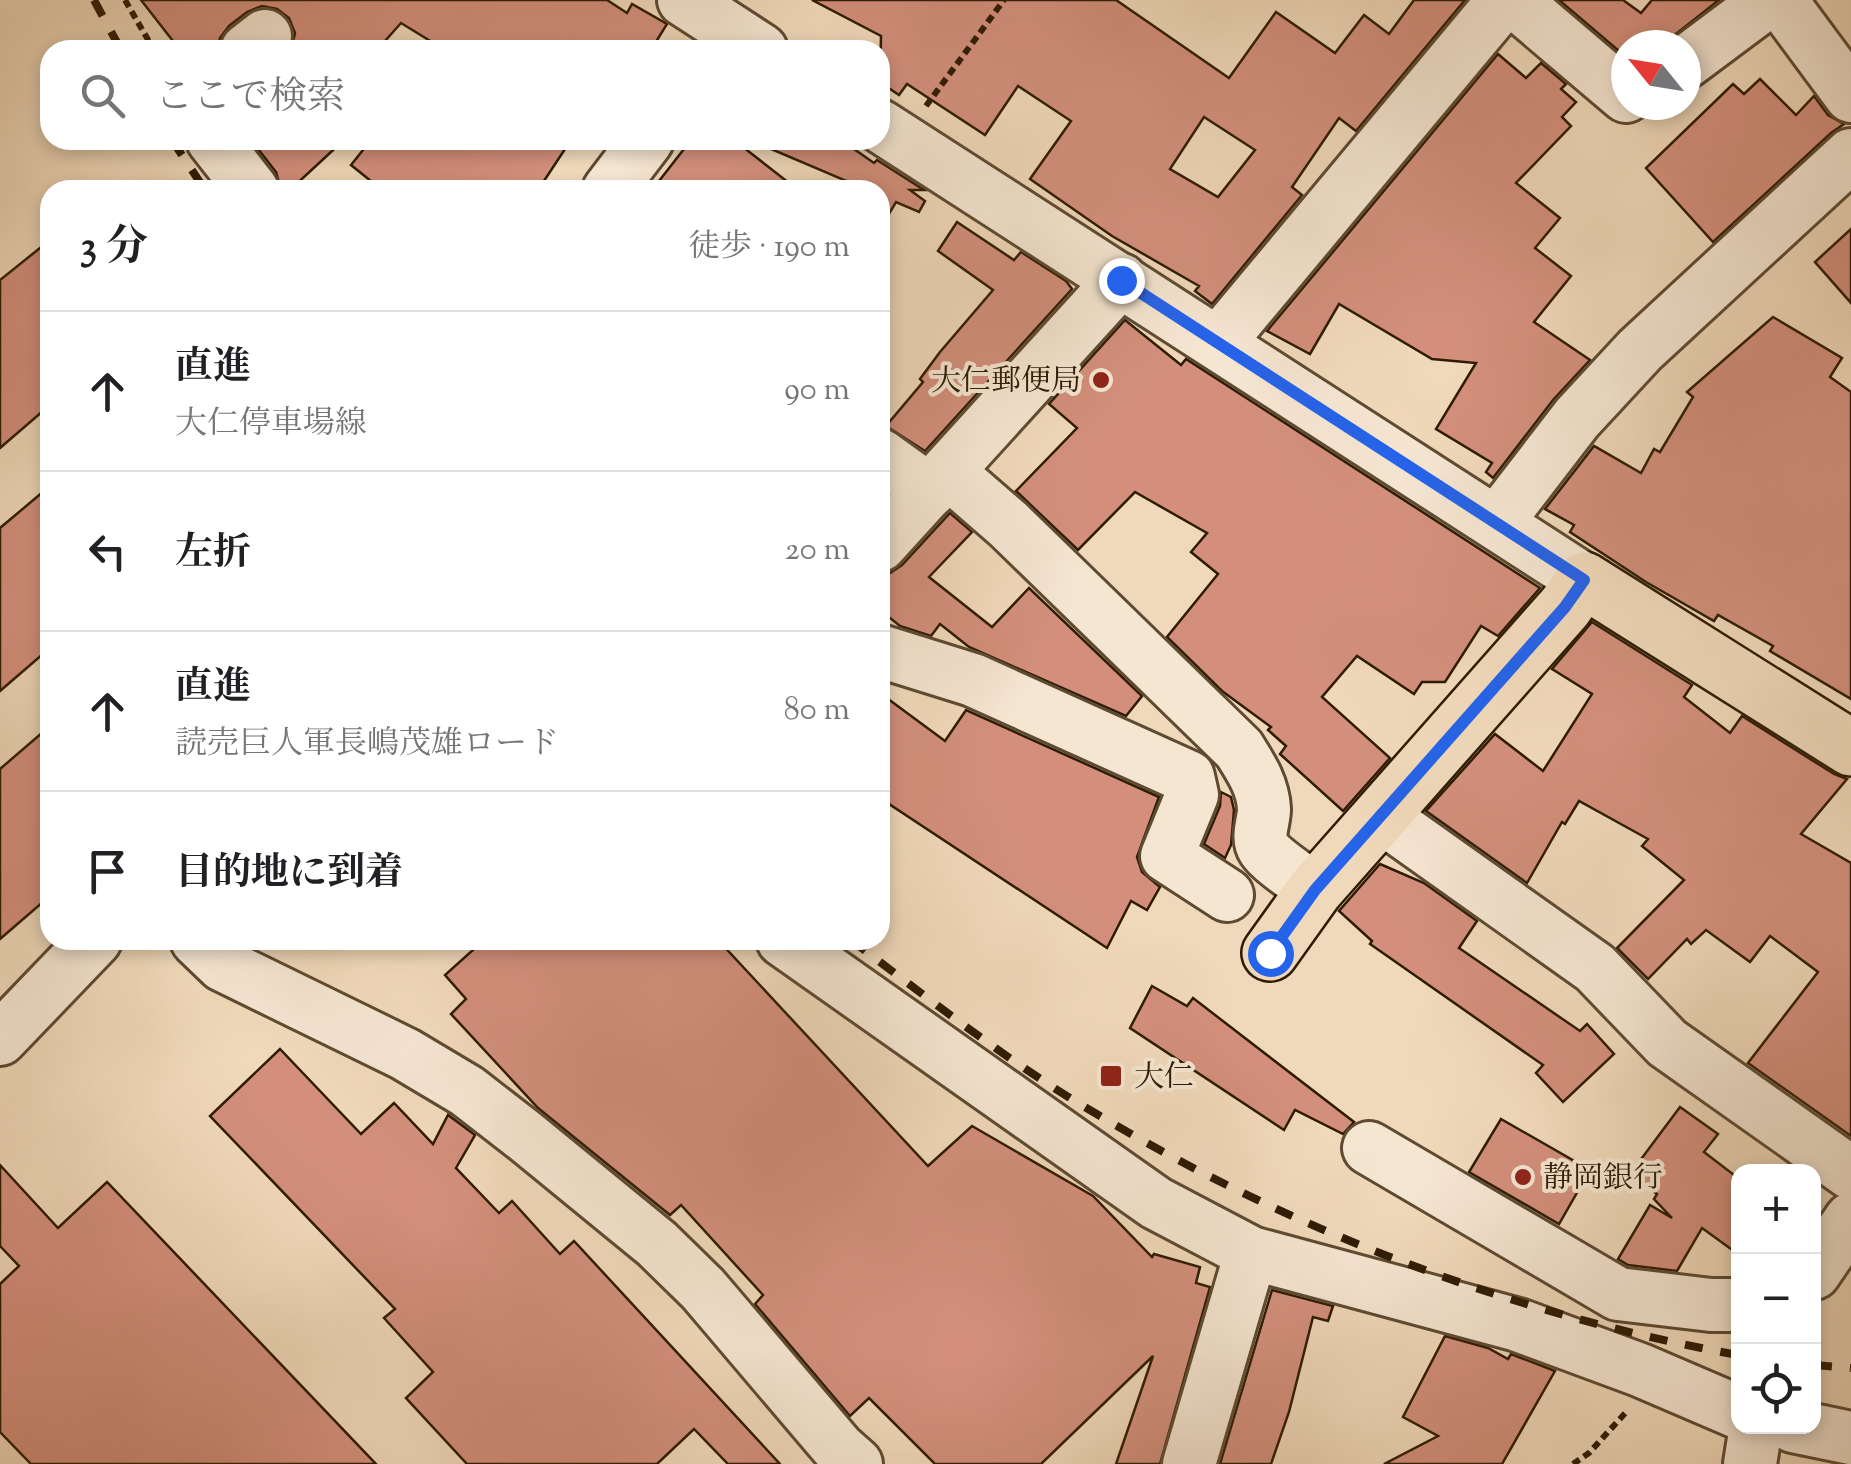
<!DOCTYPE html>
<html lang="ja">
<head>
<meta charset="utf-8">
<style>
	:root { --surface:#fff; --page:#f6f6f6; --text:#202124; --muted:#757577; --line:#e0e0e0 }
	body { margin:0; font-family:"Sorts Mill Goudy","Noto Serif JP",serif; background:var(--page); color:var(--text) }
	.controls { position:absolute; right:30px; bottom:30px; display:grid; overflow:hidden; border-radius:20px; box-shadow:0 5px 15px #0003 }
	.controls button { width:90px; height:90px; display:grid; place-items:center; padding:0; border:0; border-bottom:2px solid var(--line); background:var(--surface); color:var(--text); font:50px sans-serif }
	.compass { position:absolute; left:1611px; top:30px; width:90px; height:90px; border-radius:50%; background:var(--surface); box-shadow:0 5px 15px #0003; rotate:300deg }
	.stop { position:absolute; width:30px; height:30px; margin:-22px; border:8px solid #2563eb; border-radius:50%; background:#fff }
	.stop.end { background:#2563eb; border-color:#fff; box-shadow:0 2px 10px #0008 }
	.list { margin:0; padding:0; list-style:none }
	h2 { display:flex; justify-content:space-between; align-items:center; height:130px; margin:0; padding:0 40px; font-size:42px }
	h2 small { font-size:32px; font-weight:400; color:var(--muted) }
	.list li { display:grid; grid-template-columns:65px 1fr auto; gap:30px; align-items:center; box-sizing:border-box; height:160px; padding:0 40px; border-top:2px solid var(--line) }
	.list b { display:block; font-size:38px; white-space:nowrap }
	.list p { margin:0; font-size:32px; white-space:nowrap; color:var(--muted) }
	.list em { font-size:32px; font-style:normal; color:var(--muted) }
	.icon { flex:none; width:55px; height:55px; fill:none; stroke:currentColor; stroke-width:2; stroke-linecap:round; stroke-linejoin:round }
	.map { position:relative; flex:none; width:1851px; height:1464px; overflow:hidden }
	.search { position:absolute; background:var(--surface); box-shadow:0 5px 15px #0003; left:40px; top:40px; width:850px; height:110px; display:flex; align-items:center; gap:25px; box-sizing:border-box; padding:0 35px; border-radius:30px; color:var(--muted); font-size:38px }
	.panel { position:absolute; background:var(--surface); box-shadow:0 5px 15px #0003; left:40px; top:180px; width:850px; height:770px; border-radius:30px }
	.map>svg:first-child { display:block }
	.building { fill:#d38f7c; stroke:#2e1b04; stroke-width:2.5; fill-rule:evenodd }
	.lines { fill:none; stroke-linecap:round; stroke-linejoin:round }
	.minor-casing { stroke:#5e4a32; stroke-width:58 }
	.major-casing { stroke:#2e1b04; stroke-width:60 }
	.path { stroke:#2e1b04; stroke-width:6; stroke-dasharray:8 5; stroke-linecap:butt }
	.minor { stroke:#f5e6d2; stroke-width:52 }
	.major { stroke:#f0d9ba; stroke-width:55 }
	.rail { stroke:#2e1b04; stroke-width:8; stroke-dasharray:18 18; stroke-linecap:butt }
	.route { stroke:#2563eb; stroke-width:12 }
	.poi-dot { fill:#8f2418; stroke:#f5e6d2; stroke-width:4 }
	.labels { text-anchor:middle; stroke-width:8; stroke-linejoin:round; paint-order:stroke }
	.poi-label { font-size:30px; fill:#2e1b04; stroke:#f5e6d2; text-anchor:start }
</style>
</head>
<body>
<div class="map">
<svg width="1851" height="1464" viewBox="0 0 1851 1464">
	<rect width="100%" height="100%" fill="#f0d9ba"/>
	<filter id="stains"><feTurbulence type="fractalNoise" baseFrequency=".002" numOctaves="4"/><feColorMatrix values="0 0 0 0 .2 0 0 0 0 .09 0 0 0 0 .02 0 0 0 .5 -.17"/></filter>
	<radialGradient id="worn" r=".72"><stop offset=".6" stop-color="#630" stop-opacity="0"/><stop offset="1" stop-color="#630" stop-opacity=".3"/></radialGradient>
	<!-- building -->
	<g class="building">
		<polygon points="141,0 607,0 627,13 632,4 667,24 651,50 445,50 401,23 377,50 291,50 295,33 289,18 277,9 262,6 247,12 229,26 220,38 218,50 180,50"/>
		<path d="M 812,0 L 1116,0 L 1229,78 L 1276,12 L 1335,53 L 1364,15 L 1389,34 L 1414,0 L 1465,0 L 1356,131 L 1339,118 L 1292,187 L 1302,195 L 1212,304 L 1195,291 L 1199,286 L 1112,236 L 1030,179 L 1071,121 L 1018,86 L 985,135 L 907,84 L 899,95 L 880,82 L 881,36 ZM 1204,117 L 1255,150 L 1218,197 L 1170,169 Z"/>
		<polygon points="1559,0 1623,0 1641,13 1652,0 1719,0 1662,45 1626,45 1626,57"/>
		<polygon points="1498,54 1526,78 1541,63 1566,84 1561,89 1576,102 1562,117 1571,126 1516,183 1560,218 1535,248 1571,276 1534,322 1590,360 1553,400 1493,478 1486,472 1492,463 1436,429 1476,363 1432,359 1339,304 1310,354 1267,331"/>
		<polygon points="1760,79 1796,115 1814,96 1828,115 1844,124 1831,133 1713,242 1646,168 1733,84 1744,94"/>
		<polygon points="251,140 344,140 290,190 281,190 276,172"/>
		<polygon points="371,140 571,140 538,190 382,190 351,165"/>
		<polygon points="691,140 734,140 798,190 652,190"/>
		<polygon points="750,140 841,140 874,163 877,160 924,190 910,190 925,201 919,212 896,202 880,229 880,190 853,190 856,185"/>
		<polygon points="957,222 1014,260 1021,252 1066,281 1072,289 925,451 886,426 923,382 920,379 940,352 993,290 938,251"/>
		<polygon points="1851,229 1851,303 1815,262"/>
		<polygon points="50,240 50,405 0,448 0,280"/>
		<polygon points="1773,317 1842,358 1830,377 1851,392 1851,699 1770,651 1773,646 1718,615 1714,621 1646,582 1570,532 1574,525 1545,509 1594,446 1641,473 1654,449 1660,452 1693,397 1687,392"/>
		<polygon points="1125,320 1181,365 1186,359 1540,588 1498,636 1481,626 1445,682 1422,682 1414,694 1357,656 1322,697 1390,758 1343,811 1280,754 1286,746 1268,730 1271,727 1222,691 1167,637 1218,574 1191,552 1207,533 1135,492 1078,550 1016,491 1077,428 1049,404"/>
		<polygon points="50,486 50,648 0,691 0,528"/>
		<polygon points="950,513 972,532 929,577 992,627 1029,588 1142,696 1126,716 969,647 940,624 931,636 900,626 880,610 880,574 890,573 902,565"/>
		<polygon points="1592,622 1692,685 1684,697 1730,733 1742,716 1834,774 1847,779 1801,834 1851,863 1851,1136 1748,1063 1818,972 1770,936 1750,962 1706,930 1691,944 1687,939 1648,979 1617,948 1684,880 1642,846 1648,839 1579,801 1565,824 1562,822 1527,883 1426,811 1495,734 1543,771 1592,694 1552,669"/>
		<polygon points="880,693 945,741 966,710 1159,797 1137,857 1142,872 1160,887 1147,910 1131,901 1107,948 880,798"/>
		<polygon points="50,726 50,896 0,939 0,769"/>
		<polygon points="1221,792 1231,797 1234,810 1231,845 1225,858 1204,844 1220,806"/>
		<polygon points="1380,864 1424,883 1477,921 1459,948 1580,1031 1587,1024 1614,1054 1563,1102 1536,1073 1543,1065 1370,944 1372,941 1339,911"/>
		<polygon points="484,940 718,940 928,1166 972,1126 1093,1196 1152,1257 1154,1254 1200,1267 1196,1283 1210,1287 1160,1464 1116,1464 1153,1356 1041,1464 935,1464 869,1398 850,1416 755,1304 763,1295 681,1205 670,1215 538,1108 451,1014 466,999 445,975"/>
		<polygon points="1152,986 1187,1006 1193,998 1354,1122 1343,1134 1295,1110 1284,1130 1130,1028"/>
		<polygon points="280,1049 361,1134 394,1103 433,1144 448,1115 475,1135 456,1168 499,1213 512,1201 560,1254 574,1241 780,1464 728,1464 694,1429 657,1464 467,1464 406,1398 433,1372 384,1318 395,1309 210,1116"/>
		<polygon points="1680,1107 1718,1134 1704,1152 1738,1178 1738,1254 1702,1228 1677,1271 1628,1265 1618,1259 1650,1205 1672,1218 1654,1199 1657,1194 1630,1174"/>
		<polygon points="1501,1119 1590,1170 1559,1224 1469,1172"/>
		<polygon points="0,1165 58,1228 107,1182 376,1464 31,1464 0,1432 0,1284 19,1266 0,1246"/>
		<polygon points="1272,1290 1333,1306 1328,1321 1313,1317 1289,1412 1271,1464 1220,1464"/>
		<polygon points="1445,1336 1488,1348 1508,1359 1511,1354 1555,1371 1502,1464 1384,1464 1438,1436 1403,1417"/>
	</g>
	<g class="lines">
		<!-- minor casing -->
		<g class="minor-casing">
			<g id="minor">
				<polyline points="684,0 761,50"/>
				<polyline points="1780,0 1851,96"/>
				<polyline points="1519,5 1626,96"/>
				<polyline points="247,50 265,36"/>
				<polyline points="1686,62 1769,0"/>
				<polyline points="880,126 1584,580"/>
				<polyline points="213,140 252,190"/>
				<polyline points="609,190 647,140"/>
				<polyline points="1218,343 1504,0"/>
				<polyline points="880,455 930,491"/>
				<path d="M 948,472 L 1008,524 L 1239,749 C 1251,768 1263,786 1264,809 C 1264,822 1256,837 1264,849 C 1272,861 1302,880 1315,890"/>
				<polyline points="1497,522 1577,418 1640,350 1851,155"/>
				<polyline points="880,545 1121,280"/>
				<polyline points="880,651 973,680 1188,777 1192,795 1167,856 1227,895"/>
				<polyline points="1381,816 1595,968 1667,1043 1851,1173"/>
				<polyline points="197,940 223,965 405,1054 467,1091 525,1136 657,1244 703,1289 839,1449 856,1464"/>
				<polyline points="783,940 1156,1203 1251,1253 1518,1325 1640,1370 1738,1412"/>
				<polyline points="0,1039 95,940"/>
				<polyline points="1369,1148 1618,1294 1711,1305 1738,1305"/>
				<polyline points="1814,1273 1851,1219"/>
				<polyline points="1793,1426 1851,1438"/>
				<polyline points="1189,1464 1251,1253"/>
				<polyline points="1750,1464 1756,1426"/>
			</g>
		</g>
		<!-- major casing -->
		<g class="major-casing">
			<polyline id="major" points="1270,953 1315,890 1565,607 1584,580 1851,748"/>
		</g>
		<!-- path -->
		<g class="path">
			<polyline points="125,0 154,50"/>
			<polyline points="926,106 1004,0"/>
			<polyline points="1573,1464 1589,1453 1628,1410"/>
		</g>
		<!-- minor -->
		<use href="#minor" class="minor"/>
		<!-- major -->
		<use href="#major" class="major"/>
		<!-- rail -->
		<g class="rail">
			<polyline points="94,0 121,50"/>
			<polyline points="172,140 205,190"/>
			<path d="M 851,940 C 932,1001 1012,1065 1100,1116 C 1295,1232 1515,1315 1738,1355"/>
			<polyline points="1814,1365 1851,1368"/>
		</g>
	</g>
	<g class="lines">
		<!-- route -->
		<polyline class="route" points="1121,280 1584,580 1565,607 1315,890 1270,953"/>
	</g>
	<!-- markers -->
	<g class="poi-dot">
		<circle cx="1101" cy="380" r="10"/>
		<rect x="1099" y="1064" width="24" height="24" rx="5"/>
		<circle cx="1523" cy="1177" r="10"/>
	</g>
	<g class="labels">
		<!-- poi labels -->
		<g class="poi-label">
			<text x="1081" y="390" text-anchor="end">大仁郵便局</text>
			<text x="1134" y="1086">大仁</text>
			<text x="1543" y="1187">静岡銀行</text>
		</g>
	</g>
	<rect width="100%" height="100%" filter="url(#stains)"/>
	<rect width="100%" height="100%" fill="url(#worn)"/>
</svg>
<div class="controls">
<button>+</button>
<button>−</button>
<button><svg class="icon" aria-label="locate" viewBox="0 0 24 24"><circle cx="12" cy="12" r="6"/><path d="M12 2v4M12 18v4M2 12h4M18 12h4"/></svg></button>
</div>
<svg class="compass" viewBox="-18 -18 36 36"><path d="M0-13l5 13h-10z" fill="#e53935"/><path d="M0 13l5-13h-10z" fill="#757577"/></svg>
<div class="stop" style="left:1270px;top:953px"></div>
<div class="stop end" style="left:1121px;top:280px"></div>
<div class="search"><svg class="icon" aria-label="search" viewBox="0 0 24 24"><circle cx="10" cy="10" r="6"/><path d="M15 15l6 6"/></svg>ここで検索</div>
<section class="panel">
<h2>3 分<small>徒歩 · 190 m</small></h2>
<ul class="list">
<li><svg class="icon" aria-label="ahead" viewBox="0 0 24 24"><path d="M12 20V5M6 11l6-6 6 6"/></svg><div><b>直進</b><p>大仁停車場線</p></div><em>90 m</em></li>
<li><svg class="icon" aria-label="left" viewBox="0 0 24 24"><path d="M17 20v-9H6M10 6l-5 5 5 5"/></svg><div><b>左折</b></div><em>20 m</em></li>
<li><svg class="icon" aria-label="ahead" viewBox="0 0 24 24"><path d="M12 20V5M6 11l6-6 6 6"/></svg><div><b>直進</b><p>読売巨人軍長嶋茂雄ロード</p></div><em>80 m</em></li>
<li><svg class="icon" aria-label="arrive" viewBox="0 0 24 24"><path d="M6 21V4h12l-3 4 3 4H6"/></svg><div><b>目的地に到着</b></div></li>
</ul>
</section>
</div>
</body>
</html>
